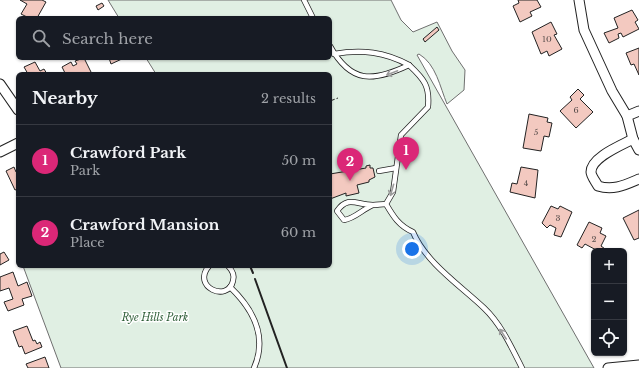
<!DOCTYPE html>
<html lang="en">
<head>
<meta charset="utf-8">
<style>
	:root { --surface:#171b24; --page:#242831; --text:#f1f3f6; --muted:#9ea1a6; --line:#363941; --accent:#db2777 }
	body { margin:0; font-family:"Libre Baskerville",serif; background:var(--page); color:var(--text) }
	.controls { position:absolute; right:12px; bottom:12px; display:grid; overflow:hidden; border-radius:6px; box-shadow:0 1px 3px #0004 }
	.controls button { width:36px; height:36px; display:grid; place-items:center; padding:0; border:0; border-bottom:1px solid var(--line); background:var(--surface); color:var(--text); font:20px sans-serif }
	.you { position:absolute; left:412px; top:249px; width:14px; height:14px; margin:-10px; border:3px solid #fff; border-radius:50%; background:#1a73e8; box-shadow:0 0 0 6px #1a73e833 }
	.badge { display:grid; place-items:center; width:26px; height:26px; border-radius:50%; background:var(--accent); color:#fff; font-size:13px; font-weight:700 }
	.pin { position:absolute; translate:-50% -33px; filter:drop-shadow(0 1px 2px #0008) }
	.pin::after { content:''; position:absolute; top:21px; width:14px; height:12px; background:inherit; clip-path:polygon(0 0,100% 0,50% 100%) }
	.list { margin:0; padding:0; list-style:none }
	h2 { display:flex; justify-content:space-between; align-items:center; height:52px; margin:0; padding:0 16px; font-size:17px }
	h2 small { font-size:13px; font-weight:400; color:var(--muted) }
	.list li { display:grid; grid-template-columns:26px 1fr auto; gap:12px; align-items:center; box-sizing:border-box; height:72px; padding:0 16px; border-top:1px solid var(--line) }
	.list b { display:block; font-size:15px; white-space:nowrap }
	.list p { margin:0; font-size:13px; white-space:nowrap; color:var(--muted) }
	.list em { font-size:13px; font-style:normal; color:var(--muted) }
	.icon { flex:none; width:22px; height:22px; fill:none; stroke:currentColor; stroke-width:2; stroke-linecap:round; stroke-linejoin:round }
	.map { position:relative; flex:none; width:639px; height:368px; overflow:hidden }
	.search { position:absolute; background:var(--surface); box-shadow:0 1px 3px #0004; left:16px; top:16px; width:316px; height:44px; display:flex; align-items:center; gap:10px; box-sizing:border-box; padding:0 14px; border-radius:6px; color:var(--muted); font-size:15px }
	.panel { position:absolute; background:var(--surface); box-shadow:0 1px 3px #0004; left:16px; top:72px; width:316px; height:196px; border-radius:6px }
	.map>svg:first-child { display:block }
	.green { fill:#e0efe3; stroke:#6f6f6f }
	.building { fill:#f3c9c0; stroke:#222 }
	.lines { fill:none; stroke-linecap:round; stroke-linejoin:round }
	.service-casing { stroke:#222; stroke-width:6 }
	.minor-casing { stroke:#222; stroke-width:11 }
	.service { stroke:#fff; stroke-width:4.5 }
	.minor { stroke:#fff; stroke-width:9 }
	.fence { stroke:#222; stroke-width:1; stroke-dasharray:5 2; stroke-linecap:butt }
	.wall { stroke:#222; stroke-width:2 }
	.oneway { stroke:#9c9c9c }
	.labels { text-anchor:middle; stroke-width:3; stroke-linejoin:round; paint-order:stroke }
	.number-label { font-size:8px; fill:#564c4a }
	.park-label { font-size:10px; font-style:italic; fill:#2f5e38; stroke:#fff }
</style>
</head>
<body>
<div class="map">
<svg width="639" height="368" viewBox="0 0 639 368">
	<rect width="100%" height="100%" fill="#fff"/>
	<!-- green -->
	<path class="green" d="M 108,0 L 391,0 L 401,20 L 413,32 L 437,22 L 452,51 L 465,70 L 464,90 L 447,104 C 440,87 436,64 419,54 L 417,55 L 594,368 L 61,368 L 23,266 L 330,266 L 330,74 L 156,74 L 146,58 L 330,58 L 330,18 L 119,18 Z"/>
	<!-- building -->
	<g class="building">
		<polygon points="20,0 42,0 46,2 37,18 29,18 21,14 27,4"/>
		<polygon points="518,0 537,0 541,7 530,12 532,16 520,22 513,6 519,3"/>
		<polygon points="102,3 104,6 98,10 96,6"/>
		<polygon points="632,10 638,20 635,22 639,29 623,37 621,33 618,34 619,38 609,43 604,33 618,28 614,18"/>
		<polygon points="551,22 557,34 554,35 562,49 549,56 547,51 541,54 532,32"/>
		<polygon points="437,27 439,30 425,42 423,39"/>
		<polygon points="639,48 639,75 634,64 631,65 626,53"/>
		<polygon points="84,58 92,74 63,74 65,73 62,67 71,62 73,66 77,64 75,61"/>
		<polygon points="109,58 124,58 111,64"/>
		<polygon points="35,62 40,71 44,69 47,74 28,74 24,67"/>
		<polygon points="578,89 584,95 580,99 593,112 576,128 560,111 572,100 570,97"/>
		<polygon points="529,114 548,118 547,122 552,123 549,137 544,136 541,151 523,148"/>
		<polygon points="370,165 370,168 373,168 375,177 369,180 369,182 357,185 359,193 346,196 346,193 330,199 330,174 366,168 366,166"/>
		<polygon points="14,167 16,172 18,171 18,189 15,190 6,171"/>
		<polygon points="521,167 538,170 535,198 510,192 512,183 517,184"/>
		<polygon points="551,206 558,209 560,206 572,212 561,237 554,235 556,228 550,225 547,228 542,223"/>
		<polygon points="639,210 639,238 634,240 623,218"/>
		<polygon points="589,222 602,228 600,233 606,236 601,246 608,251 598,251 585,244 582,248 577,245"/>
		<polygon points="4,252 9,260 0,265 0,254"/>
		<polygon points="13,272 18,286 27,282 32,296 22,299 24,305 8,311 4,302 13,299 9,288 0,291 0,277"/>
		<polygon points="27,326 33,341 35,340 37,344 40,342 42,347 25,354 22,346 19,347 13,331"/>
		<polygon points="45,357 49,368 28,368 26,364"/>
	</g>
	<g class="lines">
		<!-- service casing -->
		<g class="service-casing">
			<g id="service">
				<polyline points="304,0 313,18"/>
				<path d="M 330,46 C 351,84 373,82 409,65 C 424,79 430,86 428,107 L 401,135 L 393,192 L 386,204 C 393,216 399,226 413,232 C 426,263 461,286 484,308 C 501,324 512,348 522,368"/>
				<path d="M 334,54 C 362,49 385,52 409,65"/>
				<polyline points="379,171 396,168"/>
				<path d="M 373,205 C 363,209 354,219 344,220 L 337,211 C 348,195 357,205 373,205 C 377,205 382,204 386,204"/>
				<path d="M 209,266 C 191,287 228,303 233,281 C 235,275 232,270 228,266"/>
				<path d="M 230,287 C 253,309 268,336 254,368"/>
			</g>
		</g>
		<!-- minor casing -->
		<g class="minor-casing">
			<g id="minor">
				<polyline points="579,0 584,30 612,91 627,116 633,139 639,150"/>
				<polyline points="0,84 18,110"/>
				<polyline points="627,116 639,111"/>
				<path d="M 633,139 C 622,145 591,157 591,172 C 591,176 596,182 598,186 C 613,191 625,185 639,179"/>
				<polyline points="0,152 18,143"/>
				<polyline points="608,368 639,365"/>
			</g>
		</g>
		<!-- service -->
		<use href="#service" class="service"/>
		<!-- minor -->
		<use href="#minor" class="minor"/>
		<!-- fence -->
		<polyline class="fence" points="330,101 338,98"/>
		<!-- wall -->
		<g class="wall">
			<polyline points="250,266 253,273"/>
			<polyline points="255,279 287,368"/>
		</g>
	</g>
	<!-- one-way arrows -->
	<defs><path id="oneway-shaft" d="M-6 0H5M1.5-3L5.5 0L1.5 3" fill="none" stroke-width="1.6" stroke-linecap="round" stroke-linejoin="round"/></defs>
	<g class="oneway">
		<use href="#oneway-shaft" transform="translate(392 73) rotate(159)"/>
		<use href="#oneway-shaft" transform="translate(392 190) rotate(106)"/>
		<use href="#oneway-shaft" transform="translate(503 334) rotate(-123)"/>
	</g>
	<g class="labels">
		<!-- number labels -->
		<g class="number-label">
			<text x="547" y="42">10</text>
			<text x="576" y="113">6</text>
			<text x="536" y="135">5</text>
			<text x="526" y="186">4</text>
			<text x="558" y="221">3</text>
			<text x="594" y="242">2</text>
		</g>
		<!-- park labels -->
		<g class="park-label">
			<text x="155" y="321">Rye Hills Park</text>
		</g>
	</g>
</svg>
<div class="controls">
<button>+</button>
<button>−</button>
<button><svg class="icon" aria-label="locate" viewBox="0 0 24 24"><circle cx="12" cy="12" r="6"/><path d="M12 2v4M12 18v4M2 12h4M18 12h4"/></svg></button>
</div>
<div class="you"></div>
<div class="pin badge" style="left:406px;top:170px">1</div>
<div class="pin badge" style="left:350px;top:181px">2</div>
<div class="search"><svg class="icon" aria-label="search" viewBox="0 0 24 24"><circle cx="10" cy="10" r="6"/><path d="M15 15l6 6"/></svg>Search here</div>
<section class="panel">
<h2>Nearby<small>2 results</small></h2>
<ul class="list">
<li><span class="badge">1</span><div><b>Crawford Park</b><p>Park</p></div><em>50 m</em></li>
<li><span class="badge">2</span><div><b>Crawford Mansion</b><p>Place</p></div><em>60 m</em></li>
</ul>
</section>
</div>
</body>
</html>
